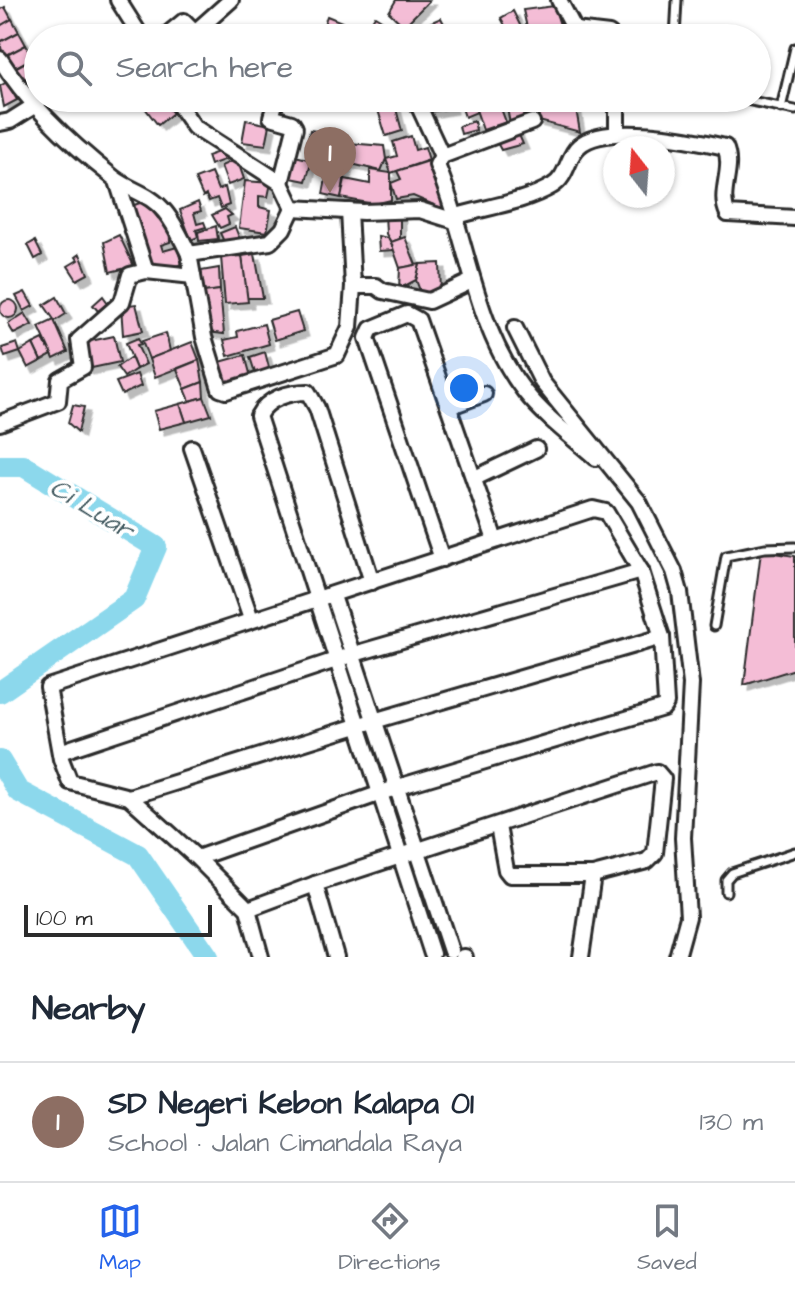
<!DOCTYPE html>
<html lang="en">
<head>
<meta charset="utf-8">
<style>
	:root { --surface:#fff; --page:#f6f6f7; --text:#1f2937; --muted:#747a83; --line:#e0e1e3; --accent:#2563eb }
	body { margin:0; font-family:"Architects Daughter",sans-serif; background:var(--page); color:var(--text) }
	.compass { position:absolute; left:603px; top:136px; width:72px; height:72px; border-radius:50%; background:var(--surface); box-shadow:0 2px 6px #0004; rotate:343deg }
	.scale { position:absolute; left:24px; bottom:20px; width:188px; box-sizing:border-box; padding-left:8px; border:4px solid #2b2b2b; border-top:0; font-size:22px; line-height:28px; white-space:nowrap; color:#2b2b2b; -webkit-text-stroke:6px #fff; paint-order:stroke }
	.you { position:absolute; left:464px; top:388px; width:28px; height:28px; margin:-20px; border:6px solid #fff; border-radius:50%; background:#1a73e8; box-shadow:0 0 0 12px #1a73e833 }
	.badge { display:grid; place-items:center; width:52px; height:52px; border-radius:50%; background:var(--accent); color:#fff; font-size:26px; font-weight:700 }
	.pin { position:absolute; translate:-50% -66px; filter:drop-shadow(0 2px 4px #0008) }
	.pin::after { content:''; position:absolute; top:42px; width:28px; height:24px; background:inherit; clip-path:polygon(0 0,100% 0,50% 100%) }
	.list { margin:0; padding:0; list-style:none }
	h2 { display:flex; justify-content:space-between; align-items:center; height:104px; margin:0; padding:0 32px; font-size:34px }
	h2 small { font-size:26px; font-weight:400; color:var(--muted) }
	.list li { display:grid; grid-template-columns:52px 1fr auto; gap:24px; align-items:center; box-sizing:border-box; height:120px; padding:0 32px; border-top:2px solid var(--line) }
	.list b { display:block; font-size:30px; white-space:nowrap }
	.list p { margin:0; font-size:26px; white-space:nowrap; color:var(--muted) }
	.list em { font-size:26px; font-style:normal; color:var(--muted) }
	.icon { flex:none; width:44px; height:44px; fill:none; stroke:currentColor; stroke-width:2; stroke-linecap:round; stroke-linejoin:round }
	.map { position:relative; flex:none; width:795px; height:957px; overflow:hidden }
	.search { position:absolute; background:var(--surface); box-shadow:0 2px 6px #0004; left:24px; right:24px; top:24px; height:88px; display:flex; align-items:center; gap:20px; box-sizing:border-box; padding:0 28px; border-radius:44px; color:var(--muted); font-size:30px }
	.sheet { height:224px; background:var(--surface) }
	nav { display:flex; justify-content:space-around; align-items:center; box-sizing:border-box; height:112px; border-top:2px solid var(--line); background:var(--surface); font-size:22px; color:var(--muted) }
	nav a { display:grid; justify-items:center; gap:4px }
	nav .on { color:var(--accent) }
	.map>svg:first-child { display:block }
	.lines { fill:none; stroke-linecap:round; stroke-linejoin:round }
	.river { stroke:#8cd8ec; stroke-width:22 }
	.building { fill:#f4bdd6; stroke:#2b2b2b; stroke-width:2; filter:url(#shadow) }
	.lane-casing { stroke:#2b2b2b; stroke-width:13 }
	.street-casing { stroke:#2b2b2b; stroke-width:20 }
	.lane { stroke:#fff; stroke-width:7 }
	.street { stroke:#fff; stroke-width:14 }
	.labels { text-anchor:middle; stroke-width:8; stroke-linejoin:round; paint-order:stroke }
	.water-label { font-size:26px; font-style:italic; fill:#485f65; stroke:#fff }
</style>
</head>
<body>
<div class="map">
<svg width="795" height="957" viewBox="0 0 795 957">
	<defs>
		<filter id="shadow"><feDropShadow dx="5.5" dy="5.5" stdDeviation="0" flood-color="#0004"/></filter>
	</defs>
	<rect width="100%" height="100%" fill="#fff"/>
	<filter id="ink" filterUnits="userSpaceOnUse"><feTurbulence type="fractalNoise" baseFrequency=".0125" numOctaves="2"/><feDisplacementMap in="SourceGraphic" scale="16" xChannelSelector="R" yChannelSelector="G"/><feConvolveMatrix kernelMatrix="1 2 1 2 8 2 1 2 1" color-interpolation-filters="sRGB"/></filter>
	<g filter="url(#ink)">
		<g class="lines">
			<!-- river -->
			<g class="river">
				<polyline points="0,466 24,466 156,547 134,599 0,692"/>
				<polyline points="0,761 18,791 138,855 208,957"/>
			</g>
		</g>
		<!-- building -->
		<g class="building">
			<polygon points="396,0 430,0 404,26 389,12"/>
			<polygon points="554,6 564,38 522,38 529,37 523,10"/>
			<polygon points="5,7 12,20 0,26 0,10"/>
			<polygon points="513,11 523,31 511,37 501,18"/>
			<polygon points="327,16 342,22 336,38 321,33"/>
			<polygon points="375,16 388,24 380,38 356,38 361,30 365,32"/>
			<polygon points="441,18 450,35 434,38 427,24"/>
			<polygon points="12,19 19,32 0,42 0,26"/>
			<polygon points="19,32 26,45 3,57 0,42"/>
			<polygon points="26,45 33,58 10,70 3,57"/>
			<polygon points="33,58 38,72 17,82 11,70"/>
			<polygon points="38,74 38,90 29,94 22,82"/>
			<polygon points="7,82 17,100 4,107 0,86"/>
			<polygon points="159,98 173,113 158,125 145,108"/>
			<polygon points="425,98 450,98 452,108 428,112"/>
			<polygon points="467,98 473,98 477,112 465,117 460,102"/>
			<polygon points="481,98 497,98 506,122 483,130 473,101"/>
			<polygon points="553,98 607,98 575,103 580,132 528,118 510,124 507,108 531,101 531,111 554,108"/>
			<polygon points="395,105 402,131 386,136 378,110"/>
			<polygon points="246,120 270,125 266,145 242,142"/>
			<polygon points="474,121 476,130 461,134 459,126"/>
			<polygon points="516,128 523,144 501,150 495,139"/>
			<polygon points="310,130 334,134 334,139 351,140 341,198 323,194 331,153 306,149"/>
			<polygon points="411,136 415,150 425,147 429,160 391,173 386,159 397,156 393,142"/>
			<polygon points="348,143 384,146 386,159 381,171 347,163"/>
			<polygon points="224,150 227,159 210,165 207,156"/>
			<polygon points="295,156 312,160 306,181 291,178"/>
			<polygon points="237,159 244,179 228,185 221,166"/>
			<polygon points="432,160 448,211 413,196 396,199 391,183 401,179 397,171"/>
			<polygon points="370,170 391,173 391,200 374,204 341,198 345,179 370,184"/>
			<polygon points="211,173 218,190 225,187 229,205 221,208 217,198 209,201 206,195 203,197 195,179"/>
			<polygon points="245,181 271,183 268,197 259,196 259,207 271,210 267,232 239,228"/>
			<polygon points="146,201 158,218 162,217 163,222 169,220 170,242 161,245 163,251 177,247 182,264 164,270 163,265 150,269 131,206"/>
			<polygon points="198,202 201,211 194,213 197,224 204,222 206,227 196,230 198,237 191,240 180,210"/>
			<polygon points="225,209 232,215 227,217 229,224 220,228 212,215"/>
			<polygon points="385,213 400,213 400,239 391,242 386,234"/>
			<polygon points="216,226 218,239 199,241 198,232"/>
			<polygon points="235,227 240,240 226,246 220,233"/>
			<polygon points="119,235 134,266 110,272 104,242"/>
			<polygon points="378,236 388,238 394,250 379,251"/>
			<polygon points="405,237 416,265 400,268 391,242"/>
			<polygon points="35,241 42,255 35,259 28,245"/>
			<polygon points="80,254 88,274 77,280 68,266 78,260 76,257"/>
			<polygon points="255,254 263,298 247,298 242,256"/>
			<polygon points="242,256 248,302 225,304 221,257"/>
			<polygon points="440,263 441,295 422,296 416,280 420,264"/>
			<polygon points="420,264 416,280 399,289 400,268"/>
			<polygon points="219,268 220,290 204,292 201,271"/>
			<polygon points="220,290 224,334 208,332 204,292"/>
			<polygon points="25,292 33,306 24,311 16,296"/>
			<polygon points="103,296 108,303 98,311 93,305"/>
			<polygon points="57,297 66,314 55,321 44,305"/>
			<circle cx="9" cy="309" r="9"/>
			<polygon points="136,304 143,331 123,335 121,306"/>
			<polygon points="297,312 303,331 275,340 269,320"/>
			<polygon points="25,313 32,325 14,334 8,324"/>
			<polygon points="54,320 68,352 54,359 39,327"/>
			<polygon points="264,324 269,344 228,356 224,340 238,337 237,331"/>
			<polygon points="166,333 170,351 149,359 142,341"/>
			<polygon points="114,336 120,362 87,369 83,351 88,350 86,342"/>
			<polygon points="138,338 141,344 137,345 146,364 136,369 126,343"/>
			<polygon points="43,339 52,355 41,361 33,344"/>
			<polygon points="192,342 199,360 155,377 149,359"/>
			<polygon points="17,343 20,352 5,357 2,348"/>
			<polygon points="33,344 41,361 28,368 20,352"/>
			<polygon points="265,352 271,375 257,379 250,357"/>
			<polygon points="245,355 251,377 224,383 220,362"/>
			<polygon points="131,357 136,369 124,377 117,367"/>
			<polygon points="199,360 203,382 185,389 177,369"/>
			<polygon points="137,374 141,386 122,395 116,382"/>
			<polygon points="203,382 204,397 190,401 185,389"/>
			<polygon points="204,397 211,415 186,422 180,404"/>
			<polygon points="180,404 186,422 159,429 154,411"/>
			<polygon points="73,405 84,407 78,432 68,423"/>
			<polygon points="761,551 795,556 795,669 744,685"/>
		</g>
		<g class="lines">
			<!-- lane casing -->
			<g class="lane-casing">
				<g id="lane">
					<polyline points="675,38 677,0"/>
					<polyline points="736,98 795,110"/>
					<polyline points="781,108 795,48"/>
					<polyline points="714,626 726,556 765,548 795,547"/>
					<polyline points="726,892 726,880 732,873 795,852"/>
				</g>
			</g>
			<!-- street casing -->
			<g class="street-casing">
				<g id="street">
					<polyline points="118,0 142,38"/>
					<polyline points="559,0 575,30 609,34 614,38"/>
					<polyline points="163,38 184,21 195,32 231,0"/>
					<path d="M 0,59 C 28,104 72,145 114,178 C 131,191 151,194 165,212 C 175,224 182,240 189,254 L 270,242 L 283,229 L 293,208"/>
					<polyline points="174,98 194,127 281,183 293,208 363,212 420,210 458,222"/>
					<polyline points="277,98 271,117 292,123 295,128 281,183"/>
					<polyline points="415,98 442,156"/>
					<polyline points="617,98 617,132"/>
					<polyline points="0,123 10,121 37,104"/>
					<path d="M 442,156 L 437,165 C 468,239 474,327 525,392 C 545,417 572,437 596,458"/>
					<polyline points="442,156 532,122"/>
					<polyline points="117,181 146,271"/>
					<polyline points="349,211 353,286"/>
					<path d="M 457,216 C 487,207 525,202 552,186 C 568,177 567,156 579,146 C 606,122 691,139 725,147 C 735,169 717,193 728,214 L 795,218"/>
					<polyline points="189,254 204,337 220,389 226,391 337,355 350,327 353,286 376,286 383,291 429,301 472,281"/>
					<polyline points="515,328 542,382 639,502 674,571 680,592 691,684 683,838 688,917 677,957"/>
					<polyline points="449,407 484,394"/>
					<polyline points="0,423 58,401 60,380 83,367 79,340 122,302 130,275 146,271 193,276"/>
					<polyline points="192,448 251,619"/>
					<polyline points="475,478 536,449"/>
					<polyline points="442,559 367,338 371,329 407,314 418,320 495,540"/>
					<path d="M 372,582 L 317,408 L 308,392 C 289,392 267,398 258,416 L 432,954"/>
					<polyline points="333,596 451,951"/>
					<polyline points="60,752 354,654 641,571"/>
					<polyline points="129,797 360,725 662,637"/>
					<polyline points="498,826 506,870 510,875 593,875"/>
					<polyline points="197,858 398,787 663,708 666,703 662,637 641,571 606,512 593,509 48,687 61,759 70,782 129,797 197,858 248,909 261,957"/>
					<polyline points="315,884 657,772 663,779 655,853 647,861 593,875 581,957"/>
					<polyline points="248,909 315,884 336,957"/>
					<polyline points="463,957 465,957"/>
				</g>
			</g>
			<!-- lane -->
			<use href="#lane" class="lane"/>
			<!-- street -->
			<use href="#street" class="street"/>
		</g>
	</g>
	<g class="labels">
		<!-- water labels -->
		<g class="water-label">
			<text transform="translate(92 508) rotate(31)" y="9">Ci Luar</text>
		</g>
	</g>
</svg>
<svg class="compass" viewBox="-18 -18 36 36"><path d="M0-13l5 13h-10z" fill="#e53935"/><path d="M0 13l5-13h-10z" fill="#747a83"/></svg>
<div class="scale">100 m</div>
<div class="you"></div>
<div class="pin badge" style="left:330px;top:193px;background:#8d6e63">1</div>
<div class="search"><svg class="icon" aria-label="search" viewBox="0 0 24 24"><circle cx="10" cy="10" r="6"/><path d="M15 15l6 6"/></svg>Search here</div>
</div>
<section class="sheet">
<h2>Nearby<small></small></h2>
<ul class="list">
<li><span class="badge" style="background:#8d6e63">1</span><div><b>SD Negeri Kebon Kalapa 01</b><p>School · Jalan Cimandala Raya</p></div><em>130 m</em></li>
</ul>
</section>
<nav>
<a class="on"><svg class="icon" aria-label="map" viewBox="0 0 24 24"><path d="M3 6l6-2 6 2 6-2v14l-6 2-6-2-6 2zM9 4v14M15 6v14"/></svg>Map</a>
<a><svg class="icon" aria-label="directions" viewBox="0 0 24 24"><path d="M12 3l9 9-9 9-9-9zM9 14v-3h6M13 9l2 2-2 2"/></svg>Directions</a>
<a><svg class="icon" aria-label="saved" viewBox="0 0 24 24"><path d="M7 4h10v16l-5-4-5 4z"/></svg>Saved</a>
</nav>
</body>
</html>
